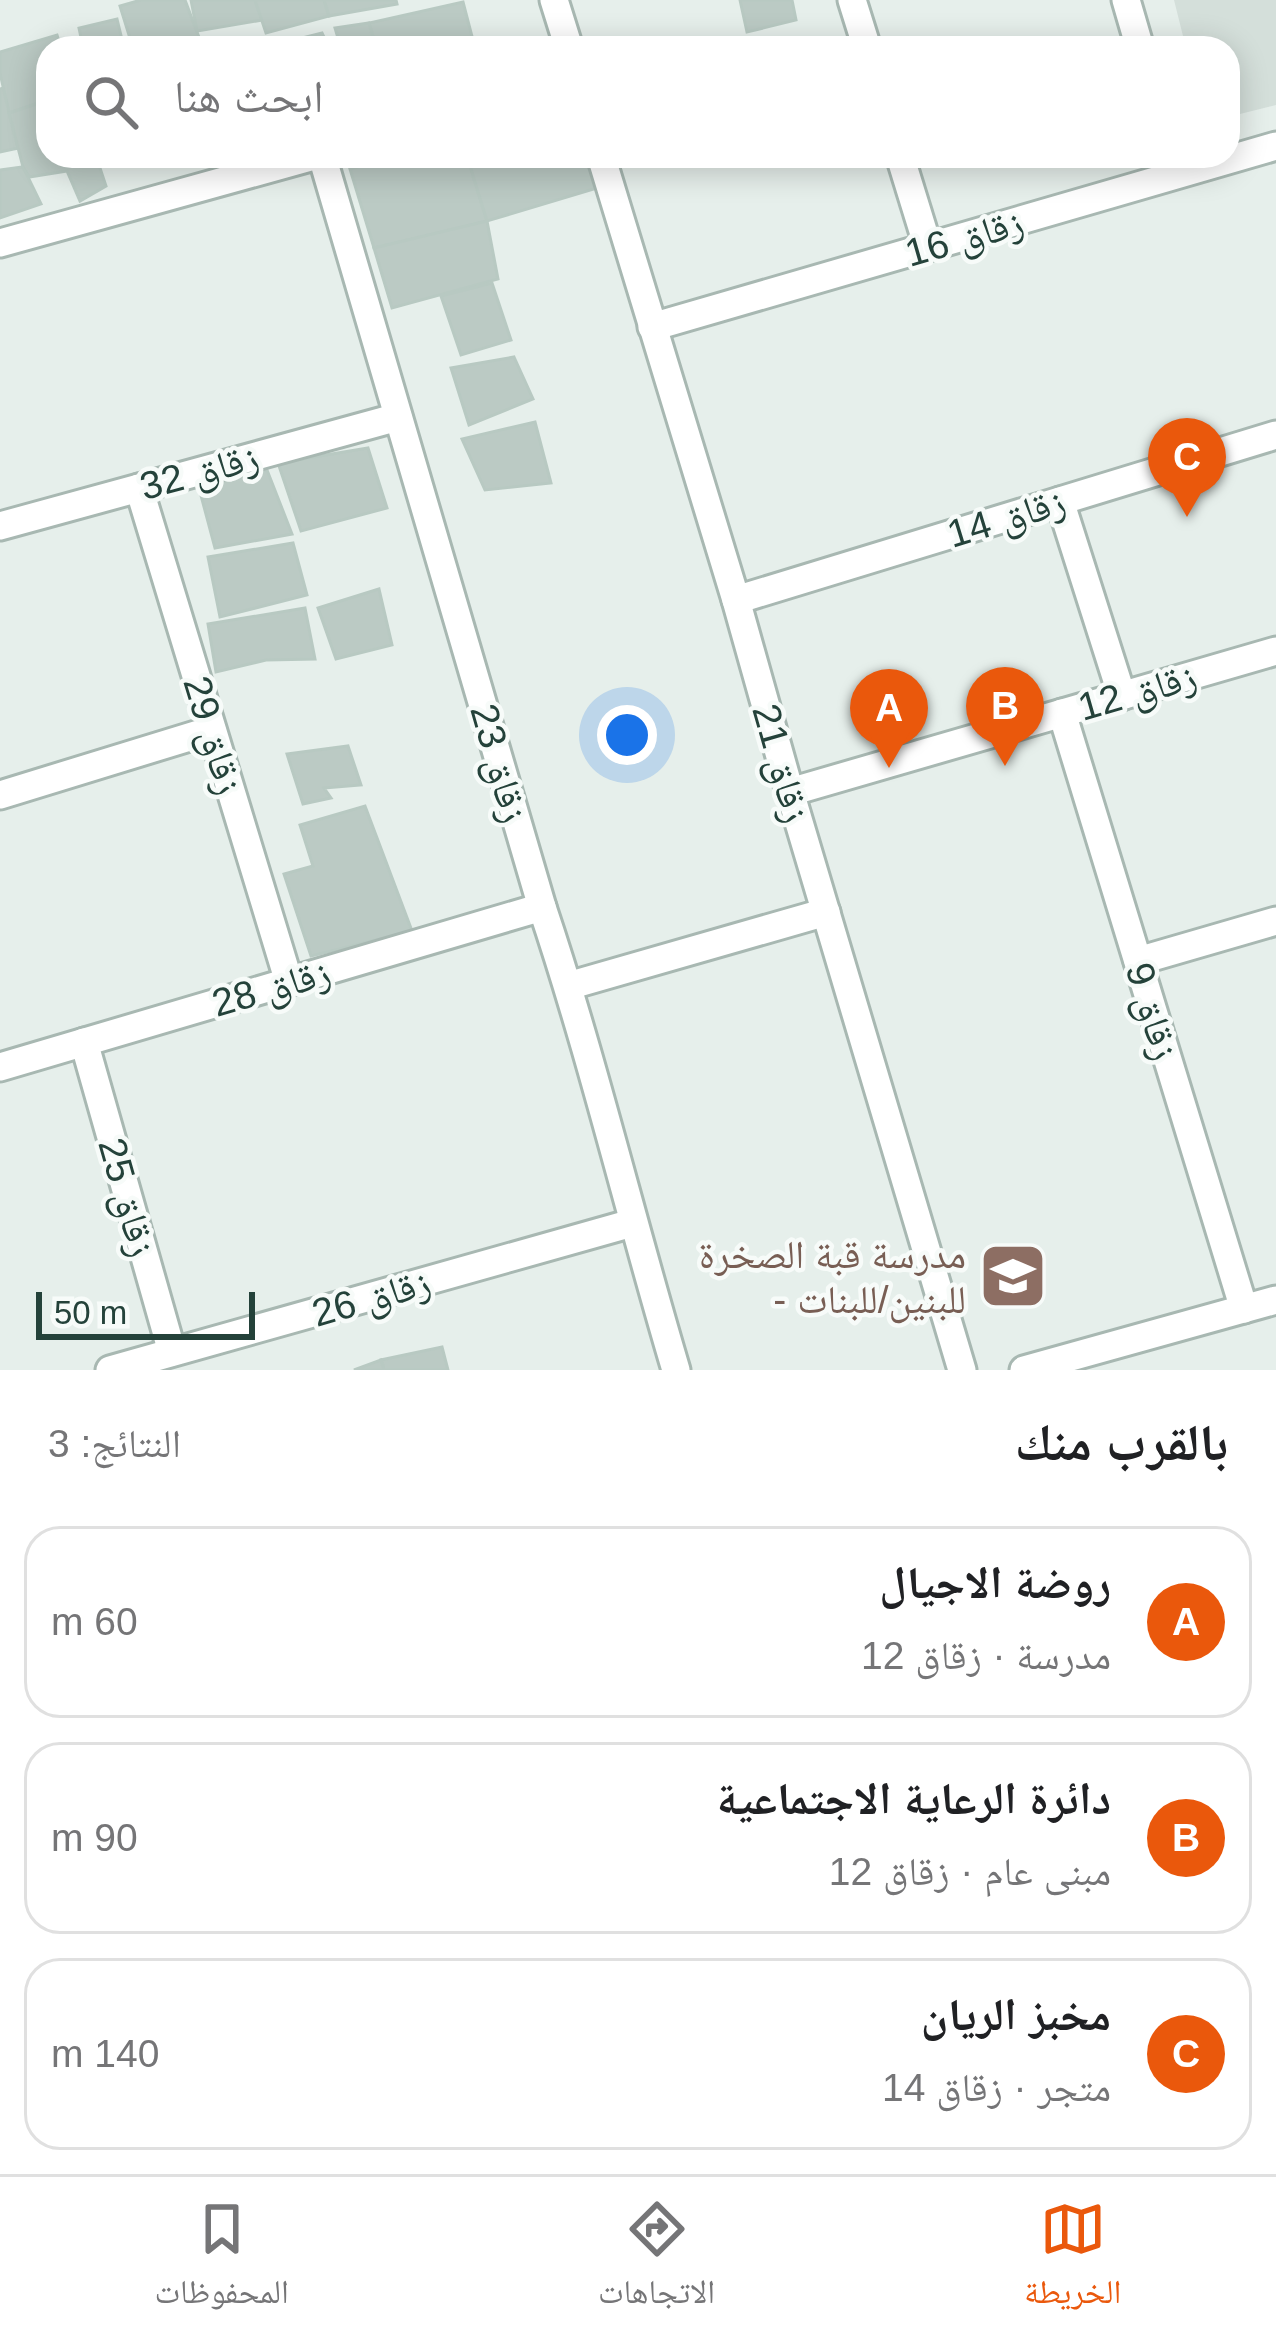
<!DOCTYPE html>
<html lang="ar">
<head>
<meta charset="utf-8">
<style>
	:root { --surface:#fff; --page:#f2f2f2; --text:#202124; --muted:#757577; --line:#e0e0e0; --accent:#ea580c }
	body { margin:0; font-family:Helvetica,"Noto Naskh Arabic",sans-serif; background:var(--page); color:var(--text); direction:rtl }
	.scale { position:absolute; left:36px; bottom:30px; width:219px; box-sizing:border-box; padding-left:12px; border:6px solid #24423a; border-top:0; font-size:33px; line-height:42px; white-space:nowrap; color:#24423a; -webkit-text-stroke:9px #f7fbf9; paint-order:stroke }
	.you { position:absolute; left:627px; top:735px; width:42px; height:42px; margin:-30px; border:9px solid #fff; border-radius:50%; background:#1a73e8; box-shadow:0 0 0 18px #1a73e833 }
	.badge { display:grid; place-items:center; width:78px; height:78px; border-radius:50%; background:var(--accent); color:#fff; font-size:39px; font-weight:700 }
	.pin { position:absolute; translate:-50% -99px; filter:drop-shadow(0 3px 6px #0008) }
	.pin::after { content:''; position:absolute; top:63px; width:42px; height:36px; background:inherit; clip-path:polygon(0 0,100% 0,50% 100%) }
	.list { margin:0; padding:0; list-style:none }
	h2 { display:flex; justify-content:space-between; align-items:center; height:156px; margin:0; padding:0 48px; font-size:51px }
	h2 small { font-size:39px; font-weight:400; color:var(--muted) }
	.list li { display:grid; grid-template-columns:78px 1fr auto; gap:36px; align-items:center; box-sizing:border-box; height:192px; margin:0 24px 24px; padding:0 24px; border:3px solid var(--line); border-radius:36px }
	.list b { display:block; font-size:45px; white-space:nowrap }
	.list p { margin:0; font-size:39px; white-space:nowrap; color:var(--muted) }
	.list em { font-size:39px; font-style:normal; color:var(--muted) }
	.icon { flex:none; width:66px; height:66px; fill:none; stroke:currentColor; stroke-width:2; stroke-linecap:round; stroke-linejoin:round }
	.map { position:relative; flex:none; width:1276px; height:1370px; overflow:hidden; direction:ltr }
	.search { position:absolute; background:var(--surface); box-shadow:0 6px 30px #0003; left:36px; right:36px; top:36px; height:132px; display:flex; align-items:center; gap:30px; box-sizing:border-box; padding:0 42px; border-radius:36px; color:var(--muted); font-size:45px }
	.sheet { height:804px; background:var(--surface) }
	nav { display:flex; justify-content:space-around; align-items:center; box-sizing:border-box; height:168px; border-top:3px solid var(--line); background:var(--surface); font-size:33px; color:var(--muted) }
	nav a { display:grid; justify-items:center; gap:6px }
	nav .on { color:var(--accent) }
	.map>svg:first-child { display:block }
	.built { fill:#d4dfda }
	.building { fill:#bbcac4; stroke:#b8c9c2; stroke-width:3 }
	.lines { fill:none; stroke-linecap:round; stroke-linejoin:round }
	.street-casing { stroke:#a8b8b2; stroke-width:33 }
	.street { stroke:#fff; stroke-width:27 }
	.labels { text-anchor:middle; stroke-width:9; stroke-linejoin:round; paint-order:stroke }
	.street-label { font-size:39px; fill:#24423a; stroke:#f7fbf9 }
	.education-label { font-size:39px; fill:#785e54; stroke:#f7fbf9; text-anchor:end }
</style>
</head>
<body>
<div class="map">
<svg width="1276" height="1370" viewBox="0 0 1276 1370">
	<rect width="100%" height="100%" fill="#e6efeb"/>
	<!-- built -->
	<polygon class="built" points="1174,0 1276,0 1276,105 1228,117 1228,48 1186,48"/>
	<!-- building -->
	<g class="building">
		<polygon points="141,0 185,0 203,48 133,48 120,6"/>
		<polygon points="191,0 255,0 262,20 197,31"/>
		<polygon points="255,0 324,0 329,16 266,33"/>
		<polygon points="324,0 396,0 397,4 329,16"/>
		<polygon points="740,0 792,0 796,20 747,32"/>
		<polygon points="463,2 475,48 376,48 369,23"/>
		<polygon points="117,19 124,48 61,48 60,44 82,42 79,28"/>
		<polygon points="369,23 376,48 341,48 335,28"/>
		<polygon points="322,33 329,48 275,48 274,45"/>
		<polygon points="57,35 61,48 48,48 48,100 9,113 0,73 0,52"/>
		<polygon points="3,88 18,148 0,152 0,89"/>
		<polygon points="48,100 48,156 96,156 106,186 80,201 67,171 29,177 23,167 9,113"/>
		<polygon points="395,156 467,156 487,221 374,248 350,169"/>
		<polygon points="467,156 588,156 597,188 487,221"/>
		<polygon points="23,167 41,204 0,218 0,170"/>
		<polygon points="487,221 498,279 392,308 374,248"/>
		<polygon points="492,283 511,340 461,355 441,296"/>
		<polygon points="514,357 533,399 469,425 451,368"/>
		<polygon points="535,422 551,483 485,490 462,439"/>
		<polygon points="368,448 387,508 301,531 278,463"/>
		<polygon points="267,470 292,534 215,548 199,488"/>
		<polygon points="293,543 307,595 220,617 208,557"/>
		<polygon points="379,589 392,645 336,659 318,608"/>
		<polygon points="305,608 315,659 266,660 216,672 208,624"/>
		<polygon points="348,746 361,785 324,788 331,798 303,804 287,754"/>
		<polygon points="365,806 412,931 311,956 284,874 313,866 300,825"/>
		<polygon points="442,1347 448,1370 384,1370 381,1360"/>
		<polygon points="381,1360 384,1370 354,1370"/>
	</g>
	<g class="lines">
		<!-- street casing -->
		<g class="street-casing">
			<g id="street">
				<polyline points="554,0 569,48"/>
				<polyline points="852,0 867,48"/>
				<polyline points="1126,0 1140,48"/>
				<path d="M 322,156 L 542,907 C 593,1059 630,1216 676,1370"/>
				<polyline points="601,156 736,600 790,792 962,1370"/>
				<polyline points="900,156 928,247"/>
				<polyline points="0,243 314,156"/>
				<polyline points="652,327 1276,146"/>
				<polyline points="139,488 289,982"/>
				<polyline points="1060,501 1122,696"/>
				<polyline points="0,526 398,417"/>
				<polyline points="736,600 1276,435"/>
				<polyline points="1062,713 1244,1309"/>
				<polyline points="790,792 1276,651"/>
				<polyline points="0,795 212,730"/>
				<polyline points="1138,961 1276,921"/>
				<polyline points="568,986 826,912"/>
				<polyline points="84,1042 172,1352"/>
				<polyline points="0,1067 542,907"/>
				<polyline points="110,1370 632,1223"/>
				<polyline points="1024,1370 1276,1300"/>
			</g>
		</g>
		<!-- street -->
		<use href="#street" class="street"/>
	</g>
	<!-- icons -->
	<defs>
		<g id="school-square" transform="scale(3.45)"><rect x="-9" y="-9" width="18" height="18" rx="4" fill="#8d6e63" stroke="#f7fbf9"/><path d="M0-5L7-2L0 1L-7-2ZM-4 1L0 2.5L4 1V4Q0 6-4 4Z" fill="#fff"/></g>
	</defs>
	<g fill-rule="evenodd">
		<use href="#school-square" x="1013" y="1276"/>
	</g>
	<g class="labels">
		<!-- street labels -->
		<g class="street-label">
			<text transform="translate(964 237) rotate(-16)" y="14">زقاق 16</text>
			<text transform="translate(199 471) rotate(-15)" y="14">زقاق 32</text>
			<text transform="translate(1006 517) rotate(-17)" y="14">زقاق 14</text>
			<text transform="translate(1137 691) rotate(-16)" y="14">زقاق 12</text>
			<text transform="translate(214 735) rotate(73)" y="14">زقاق 29</text>
			<text transform="translate(500 763) rotate(74)" y="14">زقاق 23</text>
			<text transform="translate(782 763) rotate(74)" y="14">زقاق 21</text>
			<text transform="translate(271 987) rotate(-16)" y="14">زقاق 28</text>
			<text transform="translate(1153 1011) rotate(73)" y="14">زقاق 9</text>
			<text transform="translate(128 1197) rotate(74)" y="14">زقاق 25</text>
			<text transform="translate(371 1297) rotate(-16)" y="14">زقاق 26</text>
		</g>
		<!-- education labels -->
		<g class="education-label">
			<text x="966" y="1268">مدرسة قبة الصخرة<tspan x="966" dy="45">- للبنين/للبنات</tspan></text>
		</g>
	</g>
</svg>
<div class="scale">50 m</div>
<div class="you"></div>
<div class="pin badge" style="left:889px;top:768px">A</div>
<div class="pin badge" style="left:1005px;top:766px">B</div>
<div class="pin badge" style="left:1187px;top:517px">C</div>
<div class="search"><svg class="icon" aria-label="search" viewBox="0 0 24 24"><circle cx="10" cy="10" r="6"/><path d="M15 15l6 6"/></svg>ابحث هنا</div>
</div>
<section class="sheet">
<h2>بالقرب منك<small>النتائج: 3</small></h2>
<ul class="list">
<li><span class="badge">A</span><div><b>روضة الاجيال</b><p>مدرسة · زقاق 12</p></div><em>60 m</em></li>
<li><span class="badge">B</span><div><b>دائرة الرعاية الاجتماعية</b><p>مبنى عام · زقاق 12</p></div><em>90 m</em></li>
<li><span class="badge">C</span><div><b>مخبز الريان</b><p>متجر · زقاق 14</p></div><em>140 m</em></li>
</ul>
</section>
<nav>
<a class="on"><svg class="icon" aria-label="map" viewBox="0 0 24 24"><path d="M3 6l6-2 6 2 6-2v14l-6 2-6-2-6 2zM9 4v14M15 6v14"/></svg>الخريطة</a>
<a><svg class="icon" aria-label="directions" viewBox="0 0 24 24"><path d="M12 3l9 9-9 9-9-9zM9 14v-3h6M13 9l2 2-2 2"/></svg>الاتجاهات</a>
<a><svg class="icon" aria-label="saved" viewBox="0 0 24 24"><path d="M7 4h10v16l-5-4-5 4z"/></svg>المحفوظات</a>
</nav>
</body>
</html>
